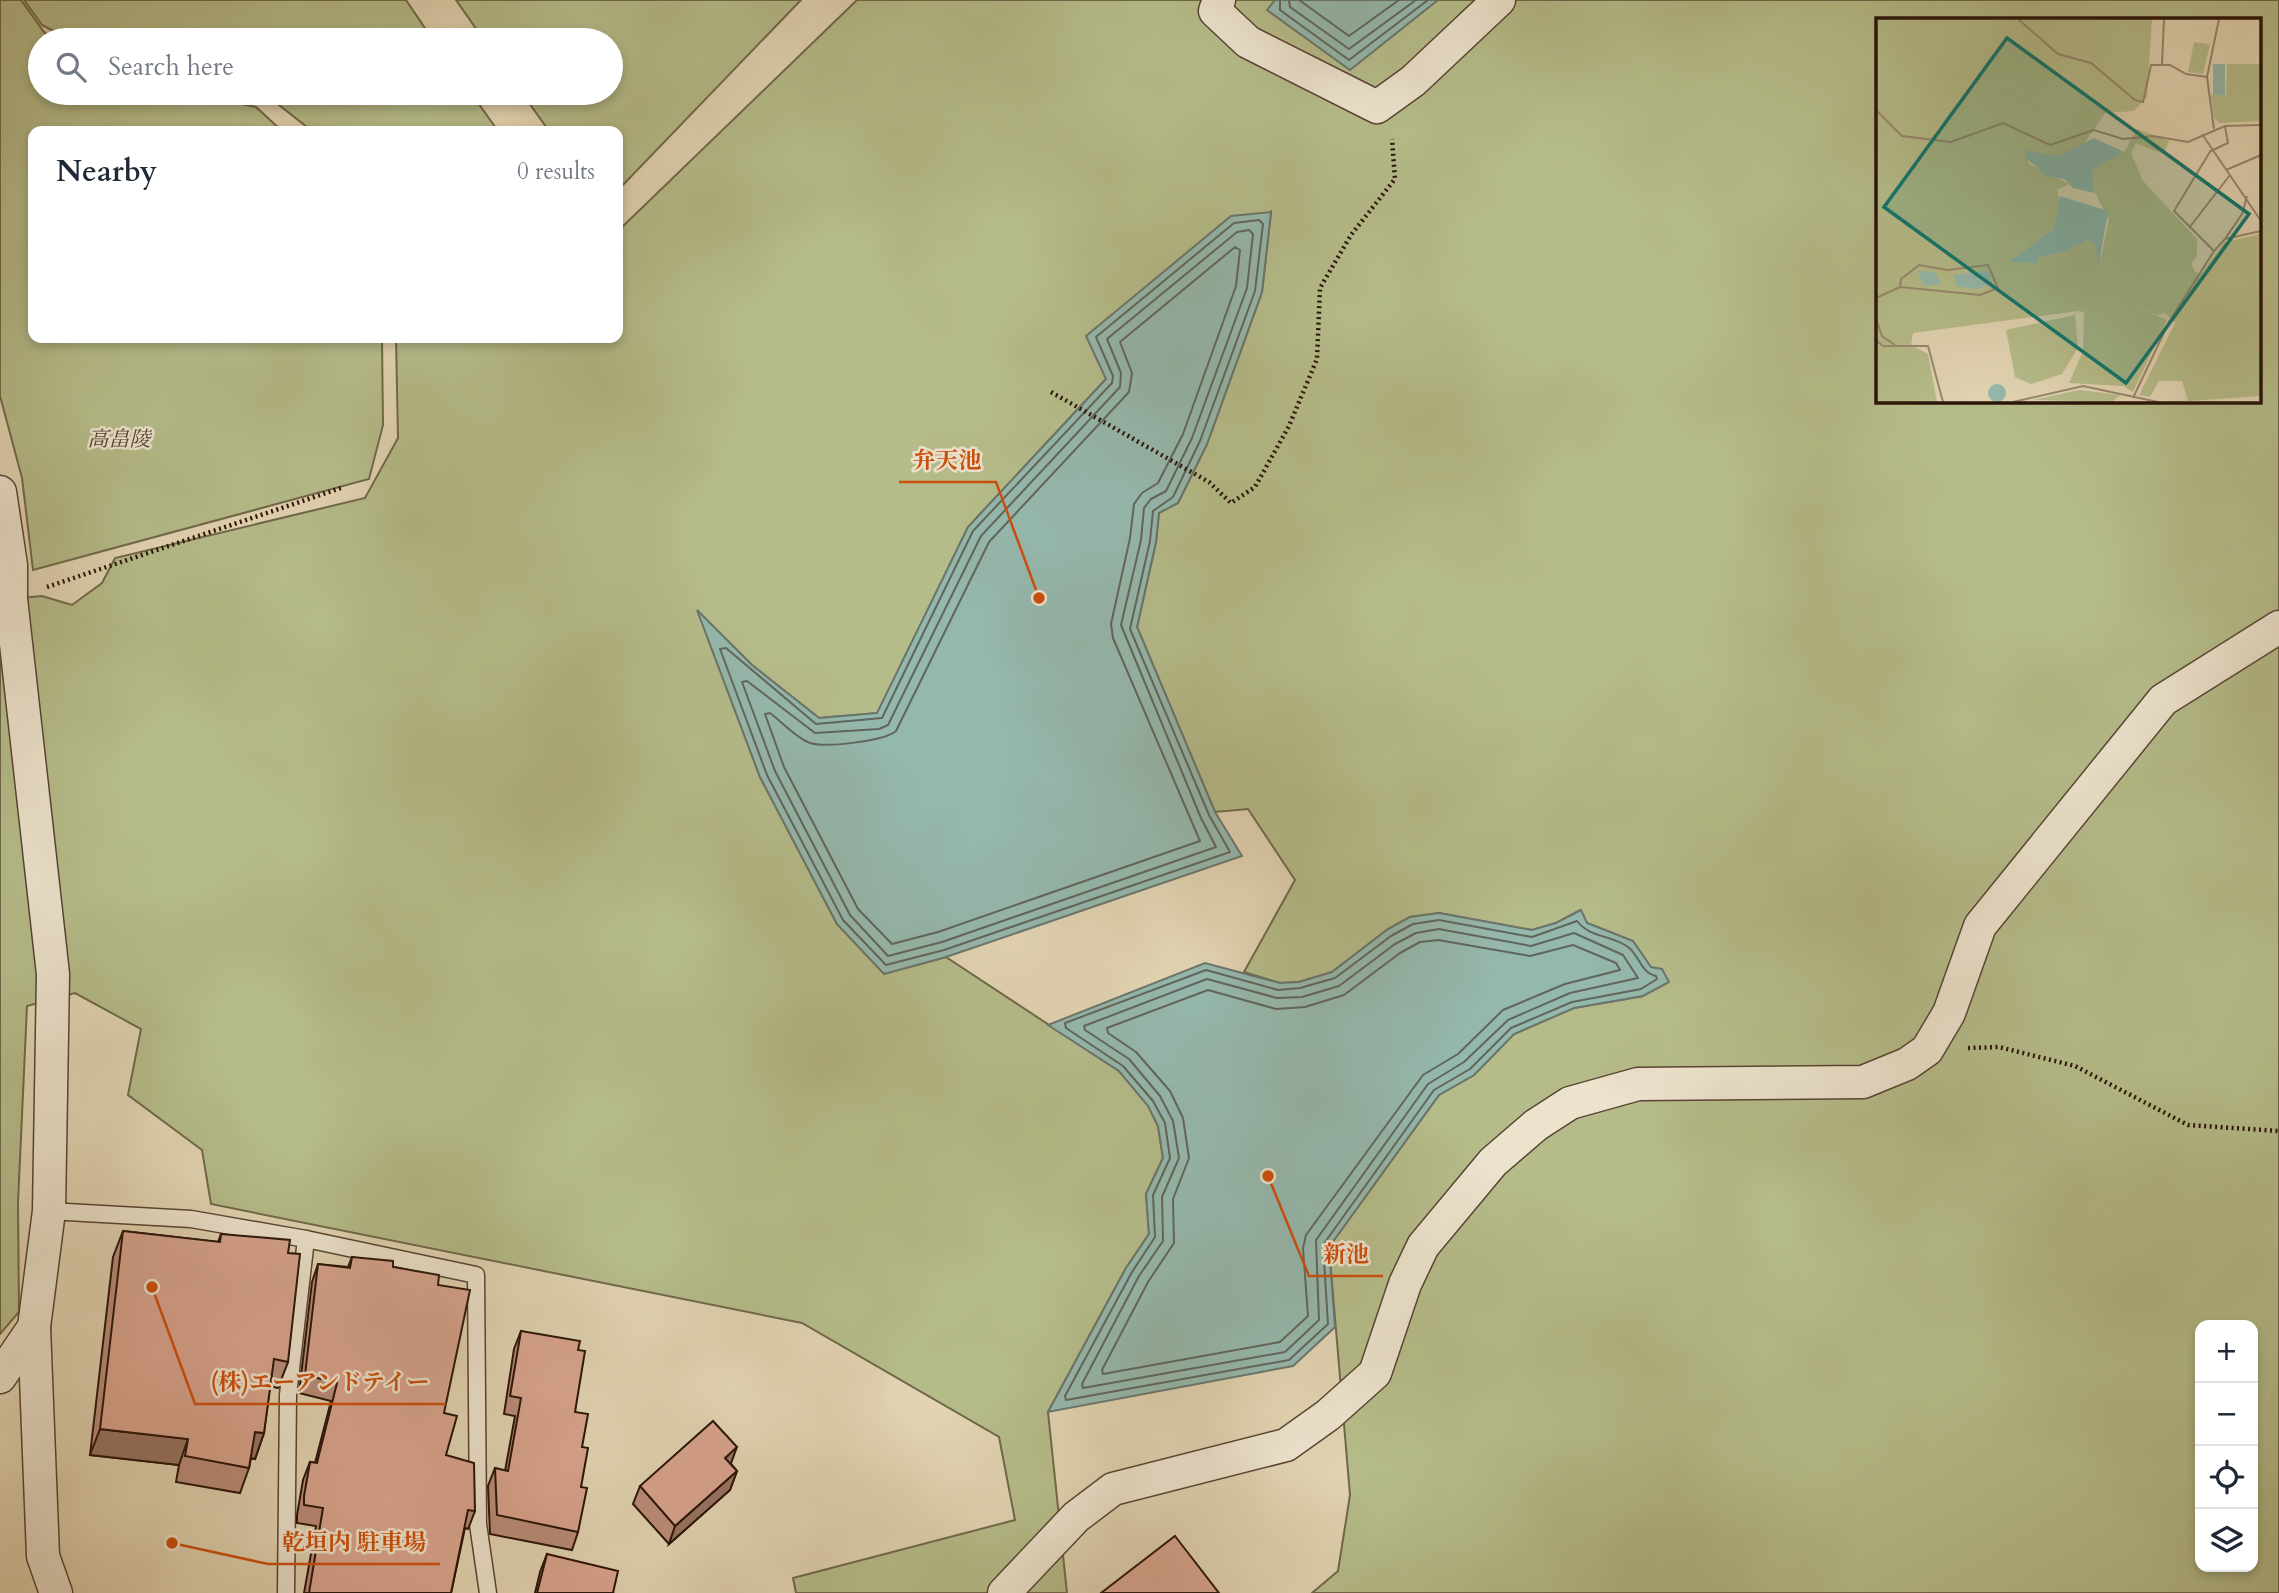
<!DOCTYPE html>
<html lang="en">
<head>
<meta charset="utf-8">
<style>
	:root { --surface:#fff; --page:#f2f2f3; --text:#1f2937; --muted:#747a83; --line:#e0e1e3 }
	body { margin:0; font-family:Cardo,"Noto Serif JP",serif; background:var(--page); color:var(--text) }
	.controls { position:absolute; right:21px; bottom:21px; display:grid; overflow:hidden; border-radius:14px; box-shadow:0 4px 10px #0003 }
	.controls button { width:63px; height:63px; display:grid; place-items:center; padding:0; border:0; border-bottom:2px solid var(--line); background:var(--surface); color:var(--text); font:35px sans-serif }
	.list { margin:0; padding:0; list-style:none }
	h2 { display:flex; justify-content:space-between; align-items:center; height:91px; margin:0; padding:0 28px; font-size:30px }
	h2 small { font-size:23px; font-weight:400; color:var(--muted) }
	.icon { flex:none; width:38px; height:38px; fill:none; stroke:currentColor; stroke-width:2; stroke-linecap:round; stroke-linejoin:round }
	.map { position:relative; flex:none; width:2279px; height:1593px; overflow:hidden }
	.search { position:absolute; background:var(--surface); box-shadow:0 4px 10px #0003; left:28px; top:28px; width:595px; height:77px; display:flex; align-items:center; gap:18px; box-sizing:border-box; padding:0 24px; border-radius:38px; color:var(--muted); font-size:26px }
	.panel { position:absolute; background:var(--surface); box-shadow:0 4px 10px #0003; left:28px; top:126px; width:595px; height:217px; border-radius:14px }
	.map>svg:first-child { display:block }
	.green { fill:#b5bc8a; stroke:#70684a; stroke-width:2; fill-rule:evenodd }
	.water { fill:#95b8ad; stroke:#6a766c; stroke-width:2 }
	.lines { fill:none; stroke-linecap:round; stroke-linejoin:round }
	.shore { stroke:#60665c; stroke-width:2 }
	.lane-casing { stroke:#584434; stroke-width:19 }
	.street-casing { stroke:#584434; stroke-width:35 }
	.path { stroke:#2a140a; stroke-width:4.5; stroke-dasharray:2 3.5; stroke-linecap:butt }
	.lane { stroke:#ece3cd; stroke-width:16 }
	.street { stroke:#ece3cd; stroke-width:32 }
	.wall { fill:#ba8d7a; stroke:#2a140a; stroke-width:2 }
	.shaded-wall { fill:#977363; stroke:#2a140a; stroke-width:2 }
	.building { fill:#d8a48e; stroke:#2a140a; stroke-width:2 }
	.labels { text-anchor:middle; stroke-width:5; stroke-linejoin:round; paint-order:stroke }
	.park-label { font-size:21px; font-style:italic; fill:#544630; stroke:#ece3cd }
	.inset-road { fill:none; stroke:#98876f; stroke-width:2 }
	.view { fill:#0f766e; fill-opacity:0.15; stroke:#0f766e; stroke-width:3.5 }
	.inset-edge { fill:none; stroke:#2a140a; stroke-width:3.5 }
	.leader { fill:none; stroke:#cc4f0c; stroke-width:2.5 }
	.callout-dot { fill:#cc4f0c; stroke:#ece3cd; stroke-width:2.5 }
	.callout-label { font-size:23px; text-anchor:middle; font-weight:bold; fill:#cc4f0c; stroke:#ece3cd; stroke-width:5; stroke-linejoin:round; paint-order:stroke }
</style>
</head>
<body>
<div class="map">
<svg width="2279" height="1593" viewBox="0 0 2279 1593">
	<rect width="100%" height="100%" fill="#e2d4b2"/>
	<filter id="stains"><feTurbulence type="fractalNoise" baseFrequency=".00286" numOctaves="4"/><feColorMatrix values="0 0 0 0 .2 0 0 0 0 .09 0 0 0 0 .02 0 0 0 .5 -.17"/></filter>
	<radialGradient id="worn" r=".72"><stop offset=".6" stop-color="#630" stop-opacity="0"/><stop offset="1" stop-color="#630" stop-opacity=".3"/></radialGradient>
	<!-- green -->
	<g class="green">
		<polygon points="0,0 21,0 44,32 53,40 40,40 40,93 190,93 256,107 282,131 33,131 33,338 382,338 383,425 369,479 33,570 22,478 0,396"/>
		<polygon points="24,0 406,0 433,40 70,40 42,25"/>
		<polygon points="456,0 801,0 620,188 618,187 618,131 549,131 522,93 611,93 611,40 484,40"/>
		<path d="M 857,0 L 2279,0 L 2279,1593 L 1312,1593 L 1338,1571 L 1350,1495 L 1329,1247 L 1439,1095 L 1474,1075 L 1514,1034 L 1574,1008 L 1643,996 L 1651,968 L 1633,941 L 1587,923 L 1580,910 L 1556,923 L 1532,930 L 1439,913 L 1410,917 L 1388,929 L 1332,972 L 1299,982 L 1280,983 L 1244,972 L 1295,880 L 1248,809 L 1215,812 L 1137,627 L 1156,542 L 1159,512 L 1178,503 L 1207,444 L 1262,292 L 1271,212 L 1106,379 L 968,527 L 878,713 L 819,718 L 752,665 L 698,612 L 760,777 L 837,924 L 884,974 L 946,957 L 1119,1071 L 1148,1105 L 1158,1126 L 1163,1158 L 1146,1194 L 1149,1234 L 1126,1268 L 1048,1412 L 1067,1593 L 796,1593 L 793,1578 L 1015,1520 L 999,1437 L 802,1323 L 211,1204 L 202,1150 L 128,1095 L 141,1029 L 75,993 L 27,1006 L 18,1203 L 19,1312 L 0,1334 L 0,600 L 42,596 L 72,605 L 102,583 L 115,558 L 365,498 L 398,438 L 396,338 L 618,338 L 618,231 ZM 1878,19 L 2260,19 L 2260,401 L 1878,401 ZM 2200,1325 L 2253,1325 L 2253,1567 L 2200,1567 Z"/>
		<polygon points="252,93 471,93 498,131 312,131 265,94"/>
	</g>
	<!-- water -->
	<g class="water">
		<polygon points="1275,0 1438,0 1350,70 1267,10"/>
		<polygon points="1271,212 1262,292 1207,444 1178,503 1159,513 1156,542 1137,627 1215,812 1242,856 946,957 884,974 837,924 760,777 697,610 752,665 819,718 877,713 968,527 1106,379 1086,336 1231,216"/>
		<polygon points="1581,910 1587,923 1633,941 1651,967 1662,969 1669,982 1643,996 1574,1008 1514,1034 1474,1075 1439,1095 1329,1247 1335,1327 1293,1366 1048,1412 1126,1268 1149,1234 1146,1194 1163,1158 1158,1126 1148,1106 1119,1071 1048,1025 1205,963 1280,983 1299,982 1332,972 1388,929 1410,917 1439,913 1532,930 1556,923"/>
	</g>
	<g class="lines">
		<!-- shore -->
		<g class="shore">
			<polyline points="1280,0 1280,10 1349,60 1428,0"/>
			<polyline points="1289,0 1290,7 1349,49 1416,0"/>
			<polyline points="1299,0 1349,36 1399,0"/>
			<polygon points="1259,220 1263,224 1255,291 1200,441 1173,497 1153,511 1150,541 1130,629 1209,815 1230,852 944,950 886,965 843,920 767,775 720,649 726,648 816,724 882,718 973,531 1112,383 1113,376 1096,337 1234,223"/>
			<polygon points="1249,230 1253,234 1247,288 1192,438 1166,491 1151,499 1144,508 1141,540 1121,625 1201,818 1216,847 942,942 888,956 850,915 775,771 742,682 747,681 815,733 879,729 888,725 981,536 1120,387 1121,373 1107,339 1237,232"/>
			<path d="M 1235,247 L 1240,250 L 1236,286 L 1183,434 L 1158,483 L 1142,493 L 1134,504 L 1130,538 L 1111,624 L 1113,638 L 1200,841 L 938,932 L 892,944 L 858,909 L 784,767 L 765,714 L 770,713 C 782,722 796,738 810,743 C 826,748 884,741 896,731 L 989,542 L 1129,392 L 1132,373 L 1120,342 Z"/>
			<path d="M 1439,920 L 1532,937 L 1577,921 C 1590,938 1612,935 1628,947 C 1640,956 1640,972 1656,976 L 1657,979 L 1641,989 L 1572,1002 L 1511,1028 L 1470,1069 L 1434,1090 L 1323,1245 L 1328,1324 L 1289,1360 L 1066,1400 L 1065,1396 L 1132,1272 L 1155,1237 L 1153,1195 L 1170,1158 L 1165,1123 L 1153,1101 L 1123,1066 L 1066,1028 L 1065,1023 L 1206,970 L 1278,990 L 1300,988 L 1335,978 L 1391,936 L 1413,924 Z"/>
			<polygon points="1439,929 1531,946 1574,933 1623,955 1638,978 1570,993 1508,1020 1464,1062 1428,1084 1316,1240 1319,1320 1285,1352 1083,1388 1082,1384 1139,1276 1163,1241 1162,1197 1179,1158 1173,1121 1160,1096 1129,1059 1085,1030 1084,1026 1207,979 1277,998 1302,997 1339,986 1395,944 1416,933"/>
			<polygon points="1438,940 1530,956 1573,945 1616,963 1620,970 1565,984 1503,1010 1458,1054 1423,1075 1306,1235 1303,1248 1308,1316 1280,1342 1103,1374 1102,1370 1148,1282 1174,1243 1173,1199 1189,1158 1183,1118 1170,1091 1136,1052 1108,1033 1107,1028 1208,990 1276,1009 1305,1007 1344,995 1400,953 1420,942"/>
		</g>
		<!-- lane casing -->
		<g class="lane-casing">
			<g id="lane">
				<polyline points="49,1211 191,1219 306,1239 476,1275 478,1524 488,1593"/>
				<polyline points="286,1593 288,1395 306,1239"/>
			</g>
		</g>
		<!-- street casing -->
		<g class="street-casing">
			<g id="street">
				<polyline points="1219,0 1215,11 1248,42 1377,107 1413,81 1499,0"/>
				<polyline points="0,492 11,565 11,599 53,974 49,1211 34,1327 0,1377"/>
				<polyline points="34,1327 43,1556 56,1593"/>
				<polyline points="1004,1593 1076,1517 1113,1489 1286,1445 1328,1415 1375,1373 1405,1284 1423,1246 1493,1162 1536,1125 1570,1103 1638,1084 1863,1082 1907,1064 1927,1050 1949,1013 1980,926 2163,700 2279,627"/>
			</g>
		</g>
		<!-- path -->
		<g class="path">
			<polyline points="1051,392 1209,482 1231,503 1255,487 1289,426 1317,359 1320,288 1351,235 1395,179 1392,139"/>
			<polyline points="47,587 344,487"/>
			<polyline points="1968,1048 1999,1047 2075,1066 2188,1125 2279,1131"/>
		</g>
		<!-- lane -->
		<use href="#lane" class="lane"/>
		<!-- street -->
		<use href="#street" class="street"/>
	</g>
	<!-- wall -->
	<g class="wall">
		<polygon points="123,1231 218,1242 221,1234 288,1253 288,1362 278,1388 270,1386 264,1433 255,1459 251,1458 249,1468 240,1493 176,1482 179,1465 90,1455 113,1257"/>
		<polygon points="352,1257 393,1267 438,1285 446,1455 475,1511 468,1529 465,1528 451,1593 304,1593 316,1526 297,1523 297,1515 303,1480 310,1462 315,1463 331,1401 299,1393 312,1282 318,1264 348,1267"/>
		<polygon points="521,1331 578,1350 575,1412 582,1447 581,1487 578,1532 572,1550 490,1534 488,1486 495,1468 505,1471 515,1416 504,1414 514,1349"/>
		<polygon points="731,1464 737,1471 730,1490 669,1544 633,1504 640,1486"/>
		<polygon points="547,1554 613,1593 535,1593 540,1572"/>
	</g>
	<!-- shaded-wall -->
	<g class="shaded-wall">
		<polygon points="100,1429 188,1439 179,1465 90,1455"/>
		<polygon points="255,1432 264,1433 255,1459 246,1457"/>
		<polygon points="737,1447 730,1466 725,1458"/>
		<polygon points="737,1471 730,1490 669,1544 675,1526"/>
	</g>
	<!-- building -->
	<g class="building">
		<polygon points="123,1231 220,1242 221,1234 290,1240 288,1253 300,1254 288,1362 274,1359 264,1433 255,1432 249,1468 185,1456 188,1439 100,1429"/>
		<polygon points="352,1257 393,1261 393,1267 439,1275 438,1285 470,1290 444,1413 457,1416 446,1455 474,1463 475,1511 468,1510 451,1593 309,1593 323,1508 304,1505 304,1496 310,1462 317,1463 337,1383 305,1375 318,1264 350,1268"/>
		<polygon points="521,1331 580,1341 578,1350 585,1351 575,1412 588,1414 582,1447 588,1448 581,1487 587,1488 578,1532 497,1515 495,1468 508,1471 521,1398 510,1396"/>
		<polygon points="713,1421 737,1447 725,1458 737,1471 675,1526 640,1486"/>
		<polygon points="1175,1536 1219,1593 1101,1593"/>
		<polygon points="547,1554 618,1571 613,1593 537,1593"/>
	</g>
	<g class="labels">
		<!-- park labels -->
		<g class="park-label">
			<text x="119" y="446">高畠陵</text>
		</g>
	</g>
	<!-- overview -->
	<g transform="translate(1876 18)">
		<rect width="385" height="385" fill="#e2d4b2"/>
		<path d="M 0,1 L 276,1 L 271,79 L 258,93 L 229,95 L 205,130 L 182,138 L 150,135 L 153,146 L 193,166 L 181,172 L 184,185 L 178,211 L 132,244 L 188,234 L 212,222 L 219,226 L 224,244 L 233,202 L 214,165 L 216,152 L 248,134 L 261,111 L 293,123 L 288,136 L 260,125 L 255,135 L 267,163 L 321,221 L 321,239 L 315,245 L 319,254 L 325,256 L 349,224 L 385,216 L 385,378 L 312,383 L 306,363 L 283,363 L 274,379 L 263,377 L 299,305 L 289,295 L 281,297 L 250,284 L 291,302 L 257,374 L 247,368 L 193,365 L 207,333 L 208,294 L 202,293 L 37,315 L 35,327 L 52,336 L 61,384 L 0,384 ZM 318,24 L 334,26 L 327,56 L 312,54 ZM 351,46 L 385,46 L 385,103 L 343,105 L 338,100 L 335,77 L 350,77 ZM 199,297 L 202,330 L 186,356 L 155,366 L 139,359 L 130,312 ZM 203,372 L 244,377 L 236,384 L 157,382 Z" fill="#b5bc8a"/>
		<path d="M 337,46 L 349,46 L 349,77 L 337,77 ZM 218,120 L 248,134 L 216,152 L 218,175 L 197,170 L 188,161 L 170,158 L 149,139 L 149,132 L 182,138 ZM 184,178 L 232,193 L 223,246 L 219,226 L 212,222 L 188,234 L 162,239 L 161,245 L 132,244 L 178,211 ZM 41,253 L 59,254 L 65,267 L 48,267 ZM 112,253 L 116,266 L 99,271 L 80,268 L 78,257 ZM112 375a9 9 0 1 1 18 0a9 9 0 1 1-18 0Z" fill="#95b8ad"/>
		<path class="inset-road" d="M 142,1 L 182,36 L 215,45 L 259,82 L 267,84 L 275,47 L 294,47 L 310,56 L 331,59M 286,46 L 288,1M 0,92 L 26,118 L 75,124 L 127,105 L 174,127 L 218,112 L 247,121 L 277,118 L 312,124 L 349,108 L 385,107M 338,111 L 331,59 L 343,1M 326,116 L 385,203M 335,132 L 298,193 L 338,233M 335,133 L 352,125 L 349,108M 350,152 L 385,137M 313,210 L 354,157M 349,221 L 366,196 L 371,178M 0,280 L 24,269 L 104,277 L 122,270 L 112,247 L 71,252 L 43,247 L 25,261 L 24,269M 0,301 L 6,318 L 19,327M 0,322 L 7,328 L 52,328 L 67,384M 257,380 L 293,304 L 338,233 L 349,221 L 385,213M 137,384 L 207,368 L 282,384"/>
		<path class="view" d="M 131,20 L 373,196 L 250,365 L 8,189 Z"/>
		<rect width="385" height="385" class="inset-edge"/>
	</g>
	<!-- callouts -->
	<path class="leader" d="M1039 598L996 482H899M1268 1176L1309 1276H1383M152 1287L195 1404H446M172 1543L268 1564H440"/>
	<g class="callout-dot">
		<circle cx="1039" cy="598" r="7"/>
		<circle cx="1268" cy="1176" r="7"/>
		<circle cx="152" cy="1287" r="7"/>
		<circle cx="172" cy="1543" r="7"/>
	</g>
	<g class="callout-label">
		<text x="947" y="468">弁天池</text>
		<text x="1346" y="1262">新池</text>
		<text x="320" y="1390">(株)エーアンドテイー</text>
		<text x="354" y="1550">乾垣内 駐車場</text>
	</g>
	<rect width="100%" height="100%" filter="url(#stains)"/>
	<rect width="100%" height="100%" fill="url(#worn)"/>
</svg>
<div class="controls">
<button>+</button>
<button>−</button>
<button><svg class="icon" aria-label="locate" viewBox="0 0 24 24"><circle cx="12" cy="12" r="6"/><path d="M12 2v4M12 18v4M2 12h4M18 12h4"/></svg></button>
<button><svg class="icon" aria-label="layers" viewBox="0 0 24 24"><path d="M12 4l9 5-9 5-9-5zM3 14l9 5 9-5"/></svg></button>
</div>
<div class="search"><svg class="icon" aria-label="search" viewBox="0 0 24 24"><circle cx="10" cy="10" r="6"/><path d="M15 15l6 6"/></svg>Search here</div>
<section class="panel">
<h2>Nearby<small>0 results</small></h2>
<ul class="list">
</ul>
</section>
</div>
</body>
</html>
